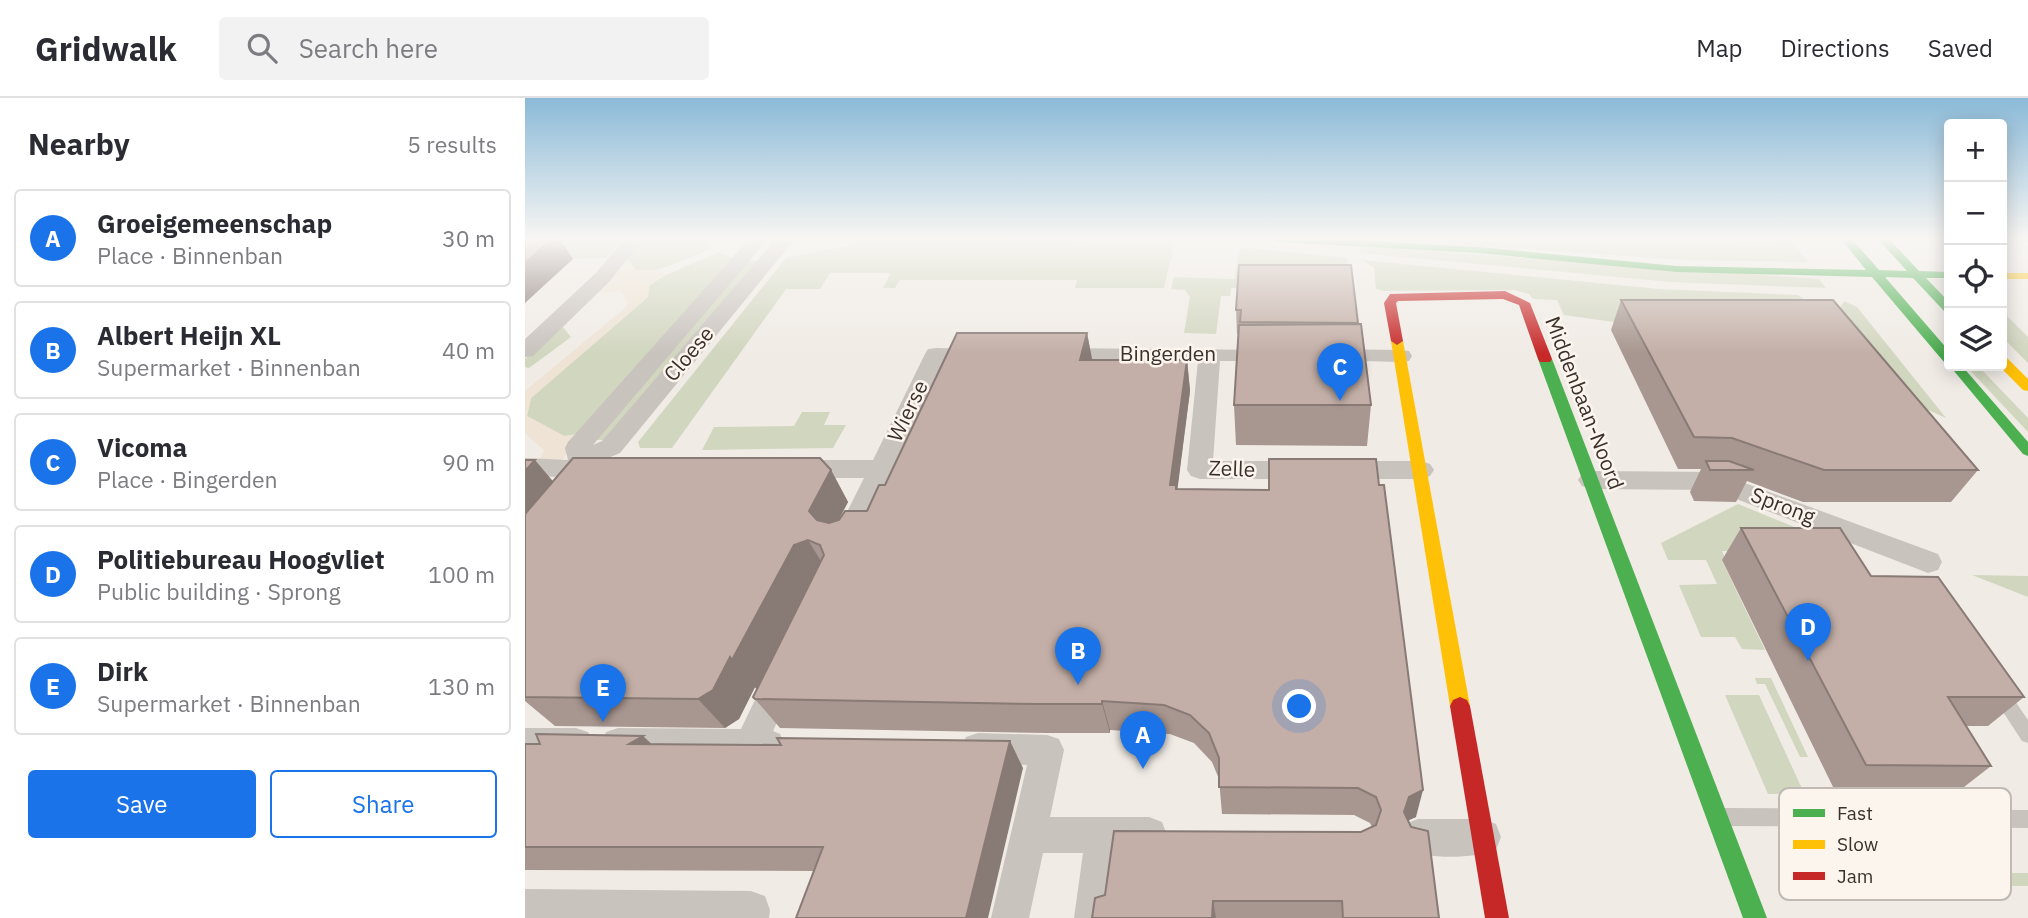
<!DOCTYPE html>
<html lang="en">
<head>
<meta charset="utf-8">
<style>
	:root { --surface:#fff; --page:#f2f2f3; --text:#2b2b33; --muted:#7c7c81; --line:#e1e1e2; --accent:#1a73e8 }
	body { margin:0; font-family:"IBM Plex Sans",sans-serif; background:var(--page); color:var(--text) }
	.controls { position:absolute; right:21px; top:21px; display:grid; overflow:hidden; border-radius:7px; box-shadow:0 4px 18px #0003 }
	.controls button { width:63px; height:63px; display:grid; place-items:center; padding:0; border:0; border-bottom:2px solid var(--line); background:var(--surface); color:var(--text); font:35px sans-serif }
	.you { position:absolute; left:775px; top:609px; width:24px; height:24px; margin:-18px; border:5px solid #fff; border-radius:50%; background:#1a73e8; box-shadow:0 0 0 10px #1a73e833 }
	.badge { display:grid; place-items:center; width:46px; height:46px; border-radius:50%; background:var(--accent); color:#fff; font-size:23px; font-weight:700 }
	.pin { position:absolute; translate:-50% -58px; filter:drop-shadow(0 2px 4px #0008) }
	.pin::after { content:''; position:absolute; top:37px; width:24px; height:21px; background:inherit; clip-path:polygon(0 0,100% 0,50% 100%) }
	.list { margin:0; padding:0; list-style:none }
	h2 { display:flex; justify-content:space-between; align-items:center; height:91px; margin:0; padding:0 28px; font-size:30px }
	h2 small { font-size:23px; font-weight:400; color:var(--muted) }
	.list li { display:grid; grid-template-columns:46px 1fr auto; gap:21px; align-items:center; box-sizing:border-box; height:98px; margin:0 14px 14px; padding:0 14px; border:2px solid var(--line); border-radius:7px }
	.list b { display:block; font-size:26px; white-space:nowrap }
	.list p { margin:0; font-size:23px; white-space:nowrap; color:var(--muted) }
	.list em { font-size:23px; font-style:normal; color:var(--muted) }
	.actions { display:flex; gap:14px; padding:21px 28px }
	.actions a { flex:1; padding:16px 0; border:2px solid var(--accent); border-radius:7px; text-align:center; font-size:24px; color:var(--accent) }
	.actions .main { background:var(--accent); color:#fff }
	.icon { flex:none; width:38px; height:38px; fill:none; stroke:currentColor; stroke-width:2; stroke-linecap:round; stroke-linejoin:round }
	.map { position:relative; flex:none; width:1503px; height:820px; overflow:hidden }
	header { display:flex; align-items:center; gap:42px; box-sizing:border-box; height:98px; padding:0 35px; background:var(--surface); border-bottom:2px solid var(--line) }
	header strong { font-size:33px }
	nav { display:flex; gap:38px; margin-inline-start:auto; font-size:24px }
	.search { width:490px; height:63px; background:var(--page); display:flex; align-items:center; gap:18px; box-sizing:border-box; padding:0 24px; border-radius:7px; color:var(--muted); font-size:26px }
	main { display:flex }
	aside { flex:1; background:var(--surface) }
	.map>svg:first-child { display:block }
	.green { fill:#d1d6bf }
	.plaza { fill:#eee3d5 }
	.lines { fill:none; stroke-linecap:round; stroke-linejoin:round }
	.lane { fill:#c9c3be; fill-rule:evenodd }
	.street { fill:#c9c3be; fill-rule:evenodd }
	.fast { fill:#4caf50; fill-rule:evenodd }
	.slow { fill:#ffc107; fill-rule:evenodd }
	.jam { fill:#c62828; fill-rule:evenodd }
	.wall { fill:#a89690 }
	.shaded-wall { fill:#887a75 }
	.building { fill:#c3afa7; stroke:#887a75; stroke-width:2 }
	.labels { text-anchor:middle; stroke-width:5; stroke-linejoin:round; paint-order:stroke }
	.street-label { font-size:21px; fill:#3b302b; stroke:#fbf5ee }
	.key { fill:#fbf5ee; stroke:#c1bab4; stroke-width:2 }
	.key-label { font-size:19px; fill:#3b302b }
</style>
</head>
<body>
<header>
<strong>Gridwalk</strong>
<div class="search"><svg class="icon" aria-label="search" viewBox="0 0 24 24"><circle cx="10" cy="10" r="6"/><path d="M15 15l6 6"/></svg>Search here</div>
<nav><a>Map</a><a>Directions</a><a>Saved</a></nav>
</header>
<main>
<aside>
<h2>Nearby<small>5 results</small></h2>
<ul class="list">
<li><span class="badge">A</span><div><b>Groeigemeenschap</b><p>Place · Binnenban</p></div><em>30 m</em></li>
<li><span class="badge">B</span><div><b>Albert Heijn XL</b><p>Supermarket · Binnenban</p></div><em>40 m</em></li>
<li><span class="badge">C</span><div><b>Vicoma</b><p>Place · Bingerden</p></div><em>90 m</em></li>
<li><span class="badge">D</span><div><b>Politiebureau Hoogvliet</b><p>Public building · Sprong</p></div><em>100 m</em></li>
<li><span class="badge">E</span><div><b>Dirk</b><p>Supermarket · Binnenban</p></div><em>130 m</em></li>
</ul>
<div class="actions"><a class="main">Save</a><a>Share</a></div>
</aside>
<div class="map">
<svg width="1503" height="820" viewBox="0 0 1503 820">
	<rect width="100%" height="100%" fill="#f0ebe5"/>
	<!-- green -->
	<g class="green">
		<polygon points="0,141 99,141 81,160 0,162"/>
		<path d="M 116,141 L 179,141 L 187,150 C 170,157 127,179 111,172 C 106,169 104,163 101,158 Z"/>
		<polygon points="328,141 486,141 649,146 639,190 550,190 552,182 375,182 370,190 358,190 366,175 305,175 295,191 261,191 147,350 115,350 113,344 261,160 327,147"/>
		<polygon points="850,141 1036,145 1267,143 1283,164 1160,162"/>
		<polygon points="835,148 1294,181 1301,190 1145,184 835,155"/>
		<polygon points="723,150 822,160 824,191 706,190 705,198 696,198 691,236 659,235 665,199 660,192 646,191 649,179 710,181 714,151"/>
		<polygon points="194,154 209,161 54,336 39,338 2,318 6,300 123,199 124,188 134,180"/>
		<polygon points="223,162 236,163 86,342 66,342"/>
		<polygon points="837,162 1134,191 1273,197 1289,208 1096,225 1039,217 1032,202 1008,201 1004,196 989,192 859,193 851,191 849,170"/>
		<polygon points="1319,203 1332,209 1421,320 1341,284 1302,234"/>
		<polygon points="1477,213 1503,239 1503,265 1477,239"/>
		<polygon points="36,227 46,239 4,270 0,269 0,261"/>
		<polygon points="1441,268 1453,268 1503,320 1503,334"/>
		<polygon points="277,314 305,314 299,327 321,327 308,350 177,352 189,329 269,328"/>
		<polygon points="1213,406 1328,453 1197,453 1201,462 1197,463 1240,552 1217,551 1210,539 1176,539 1154,487 1192,486 1181,462 1143,462 1136,445"/>
		<polygon points="1447,477 1503,478 1503,499"/>
		<polygon points="1230,580 1246,580 1283,659 1275,659 1240,586 1232,586"/>
		<polygon points="1200,597 1234,597 1279,695 1243,696"/>
		<polygon points="1352,775 1503,775 1503,788 1358,788"/>
	</g>
	<!-- plaza -->
	<polygon class="plaza" points="101,158 111,172 132,172 141,177 124,188 123,199 6,300 2,318 39,338 54,336 32,370 11,369 19,352 0,335 0,293 100,210 103,205 96,193 71,195"/>
	<g class="lines">
		<!-- lane -->
		<g class="lane">
			<polygon points="1475,588 1481,590 1503,622 1503,645 1497,643 1469,600 1466,595 1469,590"/>
			<polygon points="1200,710 1503,712 1503,730 1200,728 1193,726 1190,719 1193,712"/>
		</g>
		<!-- street -->
		<g class="street">
			<polygon points="99,141 118,141 85,183 8,258 0,259 0,241 71,175"/>
			<polygon points="224,141 243,141 68,347 77,343 251,141 270,141 95,355 76,363 83,365 87,371 83,377 74,380 0,378 0,360 43,362 40,350 43,344"/>
			<polygon points="411,250 465,251 468,256 465,261 419,262 331,451 321,454 311,451 307,444 339,380 270,380 261,377 257,371 261,365 270,362 348,362 400,256 403,251"/>
			<polygon points="531,250 756,252 759,257 756,262 748,263 695,263 688,363 778,363 787,366 791,372 787,378 778,381 675,381 666,378 662,372 673,263 523,261 520,256 523,251"/>
			<polygon points="804,251 876,252 884,253 887,258 884,263 876,264 796,262 793,257 796,252"/>
			<polygon points="816,363 896,363 905,366 909,372 905,378 896,381 816,381 807,378 803,372 807,366"/>
			<polygon points="1066,373 1190,374 1413,456 1417,464 1413,472 1403,475 1188,392 1066,391 1057,388 1053,382 1057,376"/>
			<polygon points="255,569 266,573 271,583 248,633 255,636 260,647 255,658 243,662 225,662 93,660 81,656 76,645 81,634 93,630 216,631 244,573"/>
			<polygon points="0,630 51,630 63,634 68,645 63,656 51,660 0,660"/>
			<polygon points="453,635 522,637 534,641 539,652 525,719 624,719 637,724 642,737 637,750 624,755 595,755 587,820 549,820 558,755 518,755 504,820 466,820 502,667 453,665 441,661 436,650 441,639"/>
			<path d="M 893,721 L 958,721 L 971,726 L 976,739 L 971,752 C 949,761 902,761 880,752 L 875,739 L 880,726 Z"/>
			<polygon points="0,791 226,793 240,798 245,812 244,820 0,820"/>
		</g>
		<!-- fast -->
		<g class="fast">
			<polygon points="747,141 812,141 953,149 1152,168 1341,172 1316,141 1327,141 1354,172 1382,173 1353,141 1364,141 1394,173 1424,174 1424,180 1401,180 1424,204 1424,215 1420,214 1388,180 1360,179 1424,253 1424,265 1419,264 1347,179 1152,174 953,155 752,144"/>
			<polygon points="1020,257 1027,261 1242,820 1218,820 1013,261"/>
			<polygon points="1424,267 1437,268 1503,344 1503,358 1498,356"/>
		</g>
		<!-- slow -->
		<g class="slow">
			<polygon points="1490,141 1503,141 1503,144"/>
			<rect x="1477" y="175" width="26" height="6"/>
			<polygon points="872,239 878,243 945,608 942,614 935,617 928,614 925,608 866,243"/>
			<polygon points="1477,259 1482,260 1503,281 1503,293 1498,292 1474,268 1477,268"/>
		</g>
		<!-- jam -->
		<g class="jam">
			<polygon points="980,193 1005,205 1027,261 1025,264 1015,264 1013,261 994,207 978,201 873,203 871,205 878,243 872,247 866,243 859,205 865,196"/>
			<polygon points="935,599 942,602 945,608 984,820 960,820 925,608 928,602"/>
		</g>
	</g>
	<!-- wall -->
	<g class="wall">
		<polygon points="826,167 833,226 846,307 842,348 711,347 709,307 713,236 712,236 711,212"/>
		<polygon points="1096,202 1453,372 1426,404 1278,404 1222,383 1211,404 1169,403 1165,394 1176,371 1153,371 1086,232"/>
		<polygon points="562,235 567,262 662,262 665,293 652,391 891,719 883,722 914,820 567,820 836,734 847,729 845,725 829,717 697,716 694,681 687,664 669,645 645,636 585,632 585,635 523,635 255,630 230,601 232,592 230,589 214,621 200,630 30,628 0,603 0,362 28,384 306,372 323,404 313,422 342,413 360,387"/>
		<polygon points="1216,430 1346,478 1499,599 1463,628 1441,628 1466,668 1430,696 1311,695 1197,462"/>
		<polygon points="0,646 127,646 498,670 289,773 0,772"/>
	</g>
	<!-- shaded-wall -->
	<g class="shaded-wall">
		<polygon points="27,141 35,141 48,161 0,205 0,165"/>
		<polygon points="562,235 568,266 555,262"/>
		<polygon points="662,262 665,293 652,395 645,387"/>
		<polygon points="10,362 37,394 0,438 0,373"/>
		<polygon points="306,372 323,404 302,444 284,413"/>
		<polygon points="283,442 302,473 232,592 230,589 214,621 200,630 173,601 205,559 269,447"/>
		<polygon points="577,603 585,632 585,635 577,606"/>
		<polygon points="118,638 147,665 104,646"/>
		<polygon points="485,643 498,670 463,820 441,820"/>
		<polygon points="898,692 891,719 878,725 879,714 884,699"/>
		<polygon points="688,803 691,820 687,820"/>
	</g>
	<!-- building -->
	<g class="building">
		<polygon points="0,141 27,141 0,165"/>
		<polygon points="714,167 826,167 833,225 715,224 716,212 711,212"/>
		<polygon points="1096,202 1308,202 1453,372 1299,372 1207,340 1169,339"/>
		<polygon points="836,226 846,307 709,307 714,227"/>
		<polygon points="432,235 562,235 555,262 662,262 645,387 651,387 651,391 744,392 744,361 851,361 854,387 859,387 898,692 884,699 879,714 886,729 903,733 914,820 818,820 817,803 688,803 687,820 567,820 570,800 580,797 589,733 836,734 851,727 856,712 851,699 833,690 694,689 694,660 684,635 665,617 639,607 577,603 577,606 512,606 230,601 228,599 299,457 295,447 283,442 269,447 207,562 205,559 188,592 173,601 0,599 0,416 48,360 295,360 306,372 284,413 292,422 304,425 314,422 320,413 342,413 354,387 360,387"/>
		<polygon points="0,362 10,362 0,373"/>
		<polygon points="1181,363 1204,363 1229,372 1185,372"/>
		<polygon points="1216,430 1315,430 1346,478 1413,479 1499,599 1423,599 1466,668 1341,667"/>
		<polygon points="11,636 118,638 104,646 256,647 252,640 485,643 441,820 271,820 298,749 0,749 0,646 15,646"/>
	</g>
	<!-- sky -->
	<linearGradient id="sky" x2="0" y2="1"><stop stop-color="#8bbad8"/><stop offset="0.55" stop-color="#f8f6f3"/><stop offset="1" stop-color="#f8f6f3" stop-opacity="0"/></linearGradient>
	<rect width="1503" height="256" fill="url(#sky)"/>
	<g class="labels">
		<!-- street labels -->
		<g class="street-label">
			<text transform="translate(164 256) rotate(-50)" y="7">Cloese</text>
			<text x="643" y="263">Bingerden</text>
			<text transform="translate(1059 305) rotate(69)" y="7">Middenbaan-Noord</text>
			<text transform="translate(383 313) rotate(-64)" y="7">Wierse</text>
			<text transform="translate(707 371) rotate(2)" y="7">Zelle</text>
			<text transform="translate(1258 408) rotate(21)" y="7">Sprong</text>
		</g>
	</g>
	<!-- legend -->
	<rect x="1254" y="690" width="232" height="112" rx="10" class="key"/>
	<rect x="1268" y="711" width="32" height="8" fill="#4caf50"/>
	<rect x="1268" y="742" width="32" height="9" fill="#ffc107"/>
	<rect x="1268" y="774" width="32" height="8" fill="#c62828"/>
	<g class="key-label">
		<text x="1312" y="722">Fast</text>
		<text x="1312" y="753">Slow</text>
		<text x="1312" y="785">Jam</text>
	</g>
</svg>
<div class="controls">
<button>+</button>
<button>−</button>
<button><svg class="icon" aria-label="locate" viewBox="0 0 24 24"><circle cx="12" cy="12" r="6"/><path d="M12 2v4M12 18v4M2 12h4M18 12h4"/></svg></button>
<button><svg class="icon" aria-label="layers" viewBox="0 0 24 24"><path d="M12 4l9 5-9 5-9-5zM3 14l9 5 9-5"/></svg></button>
</div>
<div class="you"></div>
<div class="pin badge" style="left:618px;top:671px">A</div>
<div class="pin badge" style="left:553px;top:587px">B</div>
<div class="pin badge" style="left:815px;top:303px">C</div>
<div class="pin badge" style="left:1283px;top:563px">D</div>
<div class="pin badge" style="left:78px;top:624px">E</div>
</div>
</main>
</body>
</html>
